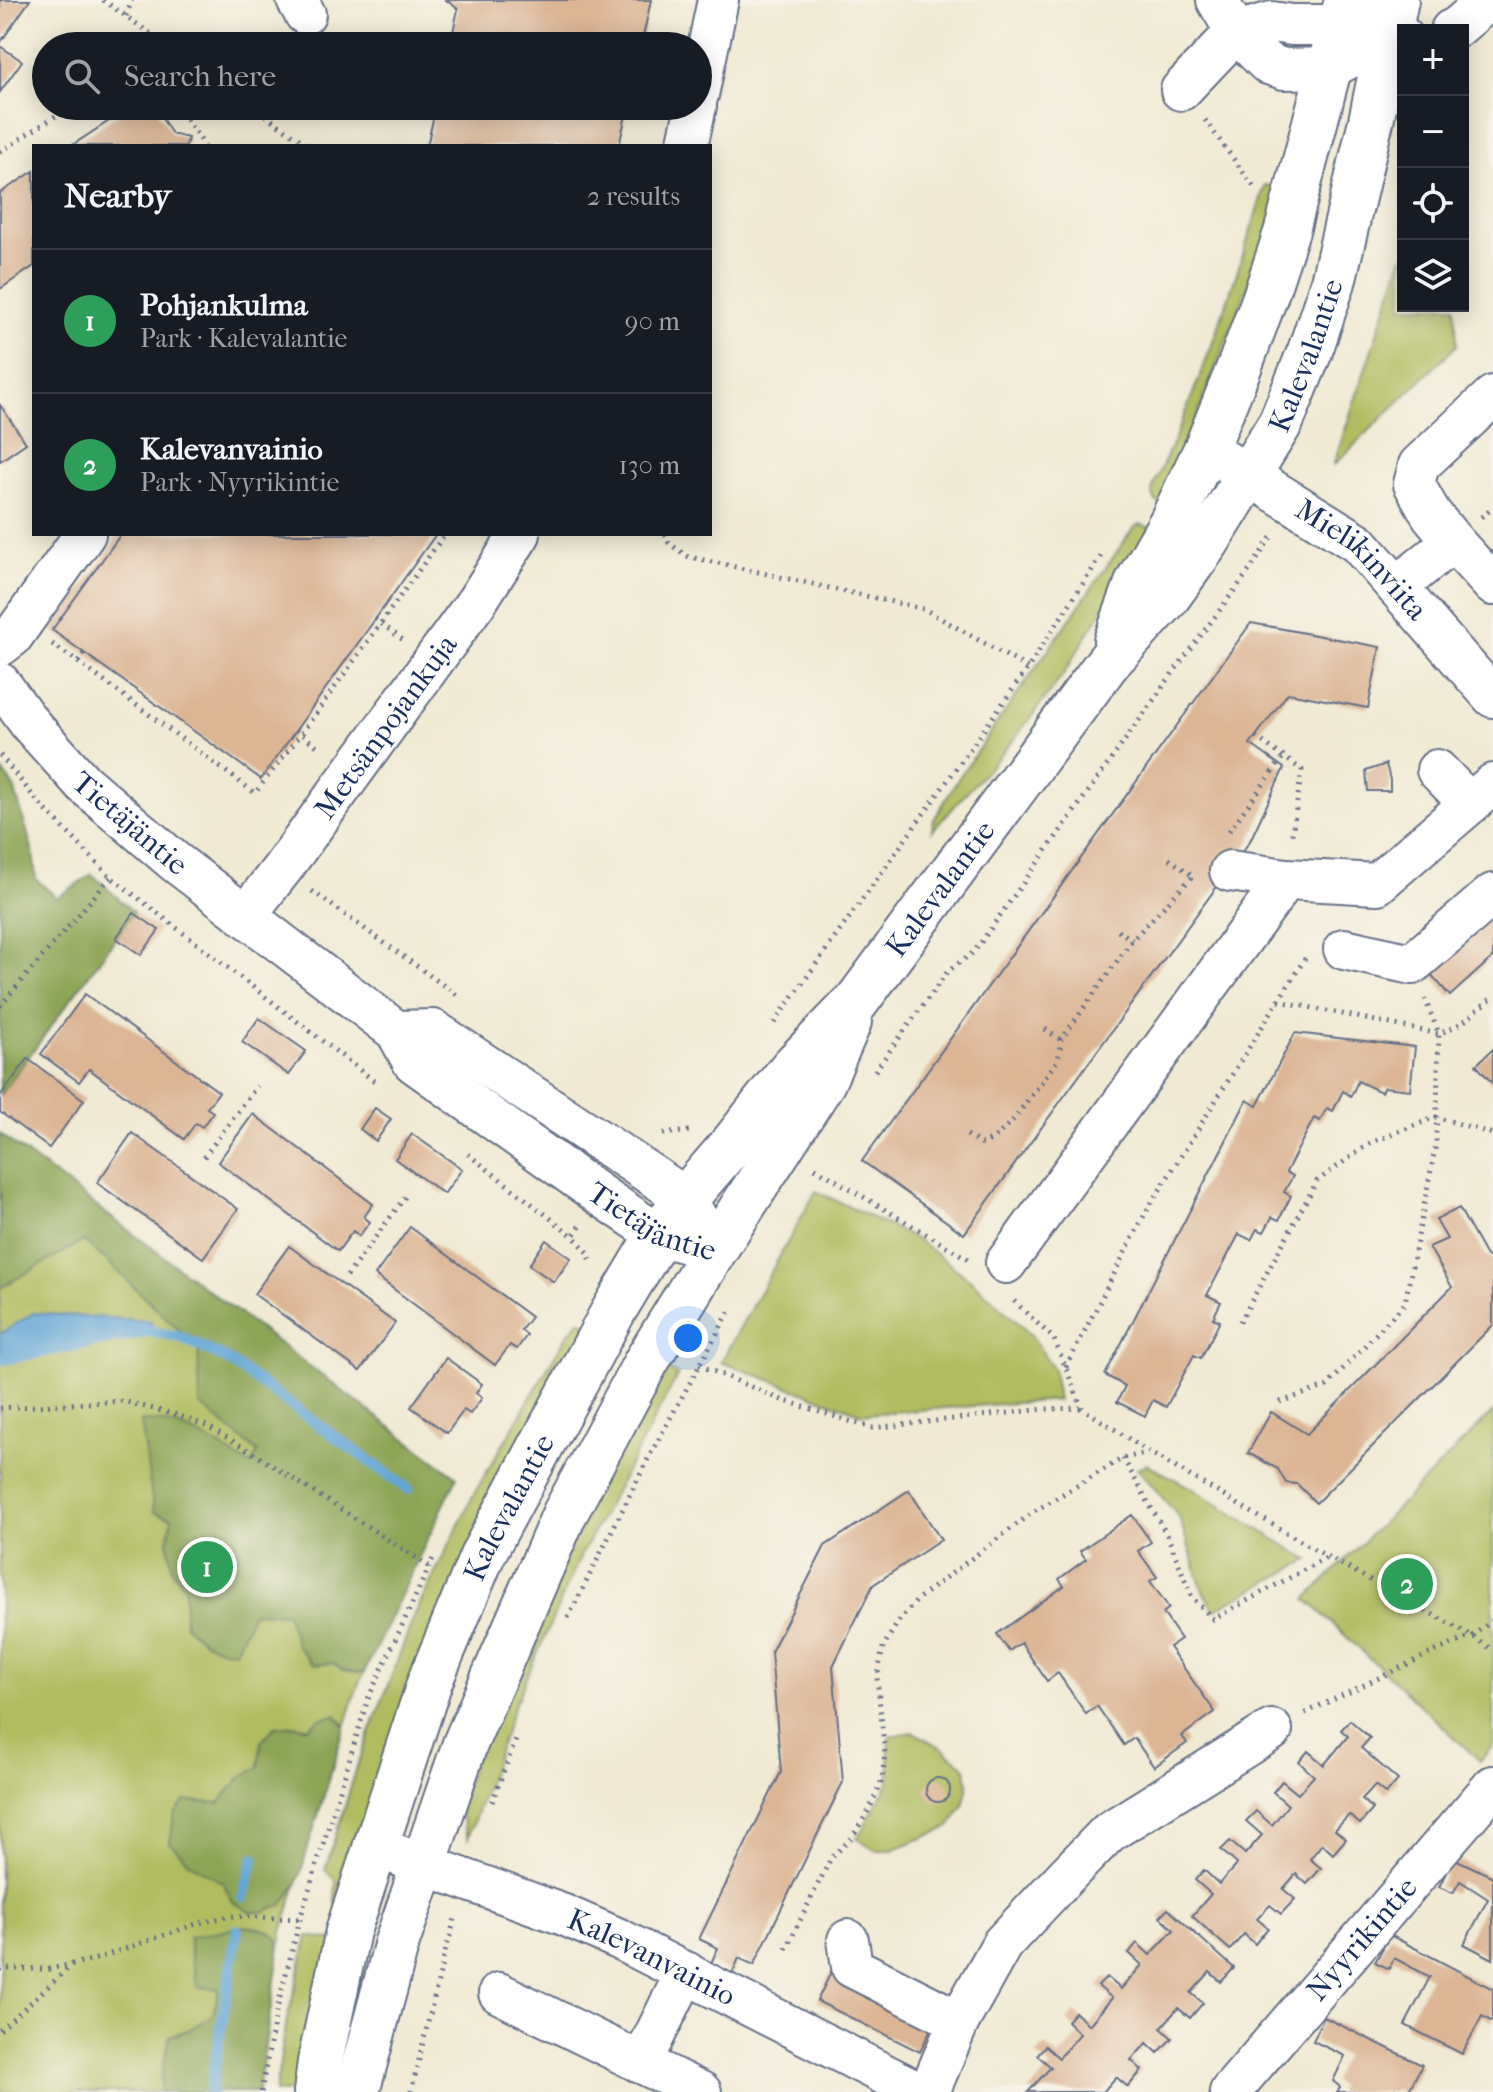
<!DOCTYPE html>
<html lang="en">
<head>
<meta charset="utf-8">
<style>
	:root { --surface:#171b24; --page:#20242c; --text:#f1f3f6; --muted:#9ea1a6; --line:#363941; --accent:#8c9099 }
	body { margin:0; font-family:"IM FELL French Canon",serif; background:var(--page); color:var(--text) }
	.controls { position:absolute; right:24px; top:24px; display:grid; overflow:hidden; border-radius:0px; box-shadow:0 4px 20px #0003 }
	.controls button { width:72px; height:72px; display:grid; place-items:center; padding:0; border:0; border-bottom:2px solid var(--line); background:var(--surface); color:var(--text); font:40px sans-serif }
	.you { position:absolute; left:688px; top:1338px; width:28px; height:28px; margin:-20px; border:6px solid #fff; border-radius:50%; background:#1a73e8; box-shadow:0 0 0 12px #1a73e833 }
	.badge { display:grid; place-items:center; width:52px; height:52px; border-radius:50%; background:var(--accent); color:#fff; font-size:26px; font-weight:700 }
	.pin { position:absolute; translate:-50% -50%; border:4px solid #fff; box-shadow:0 2px 8px #0006 }
	.list { margin:0; padding:0; list-style:none }
	h2 { display:flex; justify-content:space-between; align-items:center; height:104px; margin:0; padding:0 32px; font-size:34px }
	h2 small { font-size:26px; font-weight:400; color:var(--muted) }
	.list li { display:grid; grid-template-columns:52px 1fr auto; gap:24px; align-items:center; box-sizing:border-box; height:144px; padding:0 32px; border-top:2px solid var(--line) }
	.list b { display:block; font-size:30px; white-space:nowrap }
	.list p { margin:0; font-size:26px; white-space:nowrap; color:var(--muted) }
	.list em { font-size:26px; font-style:normal; color:var(--muted) }
	.icon { flex:none; width:44px; height:44px; fill:none; stroke:currentColor; stroke-width:2; stroke-linecap:round; stroke-linejoin:round }
	.map { position:relative; flex:none; width:1493px; height:2092px; overflow:hidden }
	.search { position:absolute; background:var(--surface); box-shadow:0 4px 20px #0003; left:32px; top:32px; width:680px; height:88px; display:flex; align-items:center; gap:20px; box-sizing:border-box; padding:0 28px; border-radius:44px; color:var(--muted); font-size:30px }
	.panel { position:absolute; background:var(--surface); box-shadow:0 4px 20px #0003; left:32px; top:144px; width:680px; height:392px; border-radius:0px }
	.map>svg:first-child { display:block }
	.green { fill:#b0bc5e; stroke:#66765e; stroke-width:2 }
	.forest { fill:#8ca455; stroke:#546a5a; stroke-width:2 }
	.water { fill:#62a6d7; stroke:#3e6a9a; stroke-width:2 }
	.lines { fill:none; stroke-linecap:round; stroke-linejoin:round }
	.stream { stroke:#62a6d7; stroke-width:11 }
	.building { fill:#dcb595 }
	.minor-casing { stroke:#667087; stroke-width:44 }
	.major-casing { stroke:#667087; stroke-width:48 }
	.path { stroke:#667087; stroke-width:5; stroke-dasharray:2 6; stroke-linecap:butt }
	.minor { stroke:#fff; stroke-width:40 }
	.major { stroke:#fff; stroke-width:44 }
	.labels { text-anchor:middle; stroke-width:6; stroke-linejoin:round; paint-order:stroke }
	.street-label { font-size:30px; fill:#1b2f5e; stroke:#f7f3e8 }
</style>
</head>
<body>
<div class="map">
<svg width="1493" height="2092" viewBox="0 0 1493 2092">
	<rect width="100%" height="100%" fill="#f7f3e8"/>
	<filter id="ink" filterUnits="userSpaceOnUse"><feTurbulence type="fractalNoise" baseFrequency=".0125" numOctaves="2"/><feDisplacementMap in="SourceGraphic" scale="16" xChannelSelector="R" yChannelSelector="G"/><feConvolveMatrix kernelMatrix="1 2 1 2 8 2 1 2 1" color-interpolation-filters="sRGB"/></filter>
	<filter id="wash" filterUnits="userSpaceOnUse"><feTurbulence type="fractalNoise" baseFrequency=".006" numOctaves="4" result="noise"/><feDisplacementMap in="SourceGraphic" scale="32" xChannelSelector="R" yChannelSelector="G"/><feGaussianBlur stdDeviation="1.8" result="paint"/><feColorMatrix in="noise" values="0 0 0 0 0 0 0 0 0 0 0 0 0 0 0 0 0 1.4 0 .05"/><feComposite in="paint" operator="in"/></filter>
	<g filter="url(#wash)">
		<rect width="100%" height="100%" fill="#f0ead4"/>
		<!-- green -->
		<g class="green">
			<path d="M 1265,185 L 1282,189 L 1284,193 L 1162,505 L 1155,500 L 1152,493 L 1154,484 C 1199,389 1234,287 1265,185 Z"/>
			<polygon points="1403,256 1403,306 1455,306 1457,345 1333,466"/>
			<polygon points="1139,524 1152,528 1063,675 1012,742 932,831 933,821 960,776 1133,529"/>
			<polygon points="0,1134 457,1477 358,1685 282,1932 258,2092 0,2092"/>
			<polygon points="816,1191 916,1239 972,1281 1031,1335 1053,1369 1058,1400 863,1414 721,1362"/>
			<polygon points="580,1320 592,1326 335,1905 336,1881 325,1870 357,1767 415,1614 474,1494 567,1335"/>
			<polygon points="659,1364 678,1375 582,1553 514,1706 468,1838 458,1806 495,1695"/>
			<polygon points="1493,1412 1493,1745 1480,1761 1306,1599"/>
			<polygon points="1147,1464 1188,1486 1309,1560 1214,1610 1203,1591 1179,1517 1137,1468"/>
			<polygon points="913,1732 941,1747 966,1768 968,1785 963,1806 950,1827 892,1850 875,1850 857,1839 889,1782 889,1736"/>
			<polygon points="308,1936 333,1940 303,2092 275,2092 287,2020"/>
		</g>
		<!-- forest -->
		<g class="forest">
			<polygon points="0,768 14,787 33,852 36,879 57,898 92,874 134,913 0,1096"/>
			<path d="M 0,1134 L 457,1477 L 364,1673 L 342,1670 L 333,1663 L 313,1665 L 297,1646 L 286,1613 L 253,1612 L 235,1651 C 212,1649 202,1642 185,1625 L 185,1585 L 173,1572 L 168,1542 L 172,1518 L 154,1512 L 141,1421 C 182,1419 216,1445 250,1465 L 258,1452 L 200,1405 L 198,1348 L 109,1263 L 84,1241 L 0,1288 Z"/>
			<polygon points="336,1715 345,1726 297,1884 282,1905 263,1912 249,1911 233,1902 223,1883 190,1863 170,1843 174,1815 185,1801 219,1803 241,1777 259,1767 261,1742 275,1727 297,1725 308,1728 319,1719"/>
			<path d="M 244,1926 C 262,1928 274,1928 280,1946 L 258,2092 L 161,2092 L 161,2079 L 170,2036 L 188,2030 L 213,2015 L 219,1989 L 198,1987 L 191,1958 L 189,1937 Z"/>
		</g>
		<!-- water -->
		<polygon class="water" points="33,1313 151,1321 151,1331 0,1360 0,1334"/>
		<g class="lines">
			<!-- stream -->
			<g class="stream">
				<polyline points="0,1360 151,1331 183,1338 226,1359 408,1489"/>
				<polyline points="243,1897 254,1858"/>
				<polyline points="210,2092 237,1930"/>
			</g>
		</g>
		<g id="blocks">
			<!-- building -->
			<g class="building">
				<polygon points="0,0 30,0 0,43"/>
				<polygon points="446,0 651,0 641,46 450,46 458,9"/>
				<polygon points="0,46 22,61 0,92"/>
				<polygon points="132,106 154,106 172,134 188,138 186,146 71,146"/>
				<polygon points="436,106 628,106 619,146 427,146"/>
				<polygon points="34,171 34,266 0,289 0,193"/>
				<polygon points="0,405 26,443 0,461"/>
				<polygon points="121,534 436,534 261,779 52,630"/>
				<polygon points="1251,623 1380,647 1368,708 1288,693 1250,744 1284,768 1250,841 964,1234 862,1161"/>
				<polygon points="1386,764 1390,780 1390,791 1368,791 1366,771"/>
				<polygon points="134,913 159,930 141,955 116,938"/>
				<polygon points="1493,913 1493,957 1450,996 1429,972"/>
				<polygon points="85,994 219,1092 207,1108 213,1112 202,1127 196,1123 184,1139 89,1069 79,1082 41,1054"/>
				<polygon points="259,1018 306,1051 289,1075 242,1042"/>
				<polygon points="1295,1033 1415,1047 1410,1090 1384,1087 1381,1092 1358,1081 1351,1096 1343,1091 1333,1111 1327,1108 1320,1121 1314,1118 1286,1172 1293,1176 1284,1192 1291,1196 1279,1220 1272,1217 1264,1232 1257,1229 1251,1240 1239,1234 1207,1295 1221,1302 1213,1318 1220,1321 1201,1358 1194,1355 1166,1407 1153,1400 1145,1416 1117,1402 1125,1386 1105,1375 1247,1100 1257,1106"/>
				<polygon points="1493,1049 1493,1084 1476,1065"/>
				<polygon points="28,1059 84,1100 49,1148 0,1112 0,1096"/>
				<polygon points="375,1108 391,1119 376,1141 360,1129"/>
				<polygon points="253,1114 373,1204 364,1217 370,1222 359,1236 353,1231 338,1251 218,1162"/>
				<polygon points="132,1133 238,1209 203,1258 97,1183"/>
				<polygon points="412,1134 462,1169 444,1194 395,1159"/>
				<polygon points="1459,1208 1486,1256 1493,1258 1493,1325 1316,1503 1297,1484 1286,1483 1278,1469 1248,1453 1271,1412 1307,1434 1452,1287 1429,1247 1447,1239 1436,1220"/>
				<polygon points="410,1227 531,1317 521,1330 527,1335 517,1349 510,1345 495,1365 375,1275"/>
				<polygon points="546,1240 571,1258 554,1282 529,1265"/>
				<polygon points="289,1246 395,1323 360,1371 254,1294"/>
				<polygon points="446,1358 482,1384 476,1393 482,1398 470,1414 464,1410 447,1433 411,1407"/>
				<polygon points="909,1490 941,1540 873,1585 833,1666 843,1782 754,1965 739,1958 732,1974 711,1963 718,1948 699,1939 781,1772 771,1652 825,1546"/>
				<polygon points="1132,1515 1151,1542 1138,1551 1157,1577 1150,1581 1169,1608 1163,1613 1181,1639 1169,1647 1215,1712 1182,1736 1187,1743 1154,1767 1134,1738 1124,1745 1097,1706 1086,1714 1058,1673 1047,1681 1021,1643 1009,1651 997,1634 1064,1586 1059,1579 1086,1559 1080,1551"/>
				<polygon points="1350,1720 1370,1738 1361,1748 1398,1780 1386,1794 1375,1785 1362,1799 1373,1809 1360,1824 1349,1815 1335,1830 1346,1839 1333,1854 1322,1844 1310,1859 1321,1868 1307,1884 1296,1874 1283,1889 1295,1899 1281,1914 1270,1905 1257,1919 1268,1928 1255,1944 1244,1934 1230,1950 1192,1916 1211,1894 1195,1880 1204,1870 1219,1884 1237,1864 1221,1850 1230,1841 1245,1854 1262,1835 1246,1821 1256,1811 1272,1825 1288,1805 1273,1792 1282,1781 1298,1794 1314,1776 1299,1762 1308,1751 1324,1765 1348,1736 1341,1730"/>
				<circle cx="938" cy="1790" r="12"/>
				<polygon points="1453,1858 1493,1877 1493,1959 1464,1944 1488,1899 1460,1881 1453,1893 1439,1887"/>
				<polygon points="1168,1909 1234,1968 1221,1982 1210,1972 1191,1993 1203,2003 1190,2018 1178,2008 1161,2028 1172,2038 1158,2053 1147,2043 1131,2060 1142,2070 1128,2087 1116,2077 1103,2092 1028,2092 1051,2067 1037,2055 1045,2046 1059,2058 1080,2034 1067,2021 1075,2012 1089,2025 1112,1998 1098,1986 1107,1977 1121,1989 1142,1965 1129,1953 1137,1943 1150,1955 1174,1930 1160,1917"/>
				<polygon points="1390,1935 1493,1989 1493,2022 1482,2016 1462,2054 1405,2025 1430,1977 1394,1958 1389,1969 1375,1962"/>
				<polygon points="831,1972 933,2024 920,2052 817,2001"/>
				<polygon points="1324,2017 1422,2065 1408,2092 1400,2092 1395,2089 1393,2092 1337,2092 1340,2087 1333,2081 1345,2056 1313,2041"/>
			</g>
		</g>
	</g>
	<g filter="url(#ink)">
		<use href="#blocks" fill-opacity="0" stroke="#667087" stroke-width="2"/>
		<g class="lines">
			<!-- minor casing -->
			<g class="minor-casing">
				<g id="minor">
					<polyline points="297,0 305,14"/>
					<polyline points="1384,0 1340,25 1292,25 1272,22 1236,32 1268,64 1284,69 1330,68 1389,38 1403,37"/>
					<polyline points="1451,30 1456,28 1489,0"/>
					<polyline points="1181,90 1236,32 1217,0"/>
					<polyline points="698,95 718,0"/>
					<polyline points="687,146 696,106"/>
					<polyline points="1493,396 1419,465 1414,484 1431,514 1453,541 1493,585"/>
					<path id="s1" d="M 1206,449 L 1358,543 L 1493,697"/>
					<polyline points="1397,587 1453,541"/>
					<polyline points="0,646 12,637 85,534"/>
					<path id="s2" d="M 0,683 L 30,724 L 83,783 L 174,861 L 396,1031 L 413,1062 L 600,1195 L 659,1235 L 714,1251"/>
					<polyline points="1437,770 1470,804"/>
					<polyline points="1230,871 1286,879 1377,884 1493,784"/>
					<path id="s3" d="M 245,916 L 282,869 L 477,601 L 520,534"/>
					<polyline points="1344,949 1412,964 1493,894"/>
					<polyline points="396,1031 433,1030 686,1198 701,1226"/>
					<polyline points="1006,1263 1286,879"/>
					<path id="s4" d="M 375,1847 L 564,1915 L 619,1939 L 919,2092"/>
					<polyline points="848,1940 852,1967 959,2021"/>
					<polyline points="499,1993 701,2092"/>
					<polyline points="641,2063 686,1972"/>
					<polyline points="929,2092 959,2021 1002,1944 1065,1877 1109,1832 1272,1730"/>
					<path id="s5" d="M 1230,2092 L 1493,1786"/>
				</g>
			</g>
			<!-- major casing -->
			<g class="major-casing">
				<g id="major">
					<polyline points="1116,641 1138,581 1172,521 1206,449 1240,365 1265,297 1287,230 1347,0"/>
					<path id="s6" d="M 316,2092 L 320,2062 L 348,1931 L 430,1681 L 483,1554 L 613,1312 L 659,1235 L 686,1198 L 734,1142 L 792,1068 L 857,1001 L 1108,662 L 1167,598 L 1207,542 L 1281,422 L 1310,351 L 1333,282 L 1371,121 L 1396,0"/>
					<polyline points="357,2092 397,1942 465,1744 564,1515 646,1362 714,1251 823,1082 849,1022"/>
				</g>
			</g>
			<!-- path -->
			<g class="path">
				<polyline points="103,0 168,46"/>
				<polyline points="126,16 132,0"/>
				<polyline points="146,46 154,36"/>
				<polyline points="177,106 205,146"/>
				<polyline points="252,106 309,146"/>
				<polyline points="1205,120 1254,187"/>
				<polyline points="0,152 71,106"/>
				<polyline points="1481,517 1493,508"/>
				<polyline points="665,534 669,543 686,556 924,609 1028,668"/>
				<polyline points="375,619 403,640"/>
				<polyline points="52,644 78,662 84,653"/>
				<polyline points="78,662 255,793 301,734 445,534"/>
				<polyline points="296,730 321,749"/>
				<polyline points="1256,737 1302,770 1291,840"/>
				<polyline points="0,755 39,803 111,877 378,1084"/>
				<polyline points="1229,831 1284,756"/>
				<polyline points="1169,859 1192,875"/>
				<polyline points="312,891 457,995"/>
				<polyline points="1118,930 1132,940"/>
				<polyline points="1279,1001 1439,1034 1462,1023 1493,997"/>
				<polyline points="0,1006 111,877"/>
				<polyline points="774,1023 1028,668 1101,556"/>
				<polyline points="1045,1029 1061,1040"/>
				<polyline points="875,1071 948,971 974,952 1175,670 1252,567 1273,534"/>
				<polyline points="663,1134 689,1131"/>
				<polyline points="967,1135 981,1144 994,1139 1014,1119 1058,1060 1061,1040 1132,940 1193,876"/>
				<polyline points="468,1154 573,1236"/>
				<polyline points="204,1157 257,1086"/>
				<polyline points="815,1168 968,1259"/>
				<polyline points="580,1226 573,1236 588,1252 592,1264"/>
				<polyline points="347,1276 408,1193"/>
				<polyline points="1014,1301 1054,1339 1082,1408 1149,1452 1328,1557 1472,1636 1493,1650"/>
				<polyline points="1240,1322 1317,1181 1370,1143 1436,1117 1493,1134"/>
				<polyline points="699,1365 782,1400 872,1428 1045,1409 1082,1408"/>
				<polyline points="1066,1367 1146,1212 1307,955"/>
				<polyline points="1280,1402 1327,1386 1405,1303 1436,1144 1439,1034 1425,999"/>
				<polyline points="0,1408 123,1401 177,1415 207,1426 245,1448 429,1566"/>
				<polyline points="1123,1458 1168,1537 1192,1597 1213,1619 1328,1557"/>
				<polyline points="568,1618 651,1453 729,1312"/>
				<polyline points="1305,1713 1429,1654 1472,1636 1493,1620"/>
				<polyline points="492,1802 517,1737"/>
				<polyline points="786,1949 831,1858 852,1838 870,1808 882,1780 885,1754 877,1678 883,1647 898,1622 919,1598 1033,1512 1123,1458 1148,1453"/>
				<polyline points="0,1969 49,1969 96,1959 199,1923 230,1916 300,1919"/>
				<polyline points="0,2030 73,1964"/>
				<polyline points="261,2092 276,2013 300,1919 368,1699 435,1554"/>
				<polyline points="411,2092 445,1953 456,1915"/>
			</g>
			<!-- minor -->
			<use href="#minor" class="minor"/>
			<!-- major -->
			<use href="#major" class="major"/>
		</g>
	</g>
	<g class="labels">
		<!-- street labels -->
		<g class="street-label">
			<text dy="10" stroke="none"><textPath href="#s6" startOffset="2026">Kalevalantie</textPath></text>
			<text dy="10" stroke="none"><textPath href="#s1" startOffset="192">Mielikinviita</textPath></text>
			<text dy="10" stroke="none"><textPath href="#s3" startOffset="236">Metsänpojankuja</textPath></text>
			<text dy="10" stroke="none"><textPath href="#s2" startOffset="192">Tietäjäntie</textPath></text>
			<text dy="10" stroke="none"><textPath href="#s6" startOffset="1376">Kalevalantie</textPath></text>
			<text dy="10" stroke="none"><textPath href="#s2" startOffset="854">Tietäjäntie</textPath></text>
			<text dy="10" stroke="none"><textPath href="#s6" startOffset="618">Kalevalantie</textPath></text>
			<text dy="10" stroke="none"><textPath href="#s5" startOffset="202">Nyyrikintie</textPath></text>
			<text dy="10" stroke="none"><textPath href="#s4" startOffset="298">Kalevanvainio</textPath></text>
		</g>
	</g>
</svg>
<div class="controls">
<button>+</button>
<button>−</button>
<button><svg class="icon" aria-label="locate" viewBox="0 0 24 24"><circle cx="12" cy="12" r="6"/><path d="M12 2v4M12 18v4M2 12h4M18 12h4"/></svg></button>
<button><svg class="icon" aria-label="layers" viewBox="0 0 24 24"><path d="M12 4l9 5-9 5-9-5zM3 14l9 5 9-5"/></svg></button>
</div>
<div class="you"></div>
<div class="pin badge" style="left:207px;top:1567px;background:#2e9e5b">1</div>
<div class="pin badge" style="left:1407px;top:1584px;background:#2e9e5b">2</div>
<div class="search"><svg class="icon" aria-label="search" viewBox="0 0 24 24"><circle cx="10" cy="10" r="6"/><path d="M15 15l6 6"/></svg>Search here</div>
<section class="panel">
<h2>Nearby<small>2 results</small></h2>
<ul class="list">
<li><span class="badge" style="background:#2e9e5b">1</span><div><b>Pohjankulma</b><p>Park · Kalevalantie</p></div><em>90 m</em></li>
<li><span class="badge" style="background:#2e9e5b">2</span><div><b>Kalevanvainio</b><p>Park · Nyyrikintie</p></div><em>130 m</em></li>
</ul>
</section>
</div>
</body>
</html>
